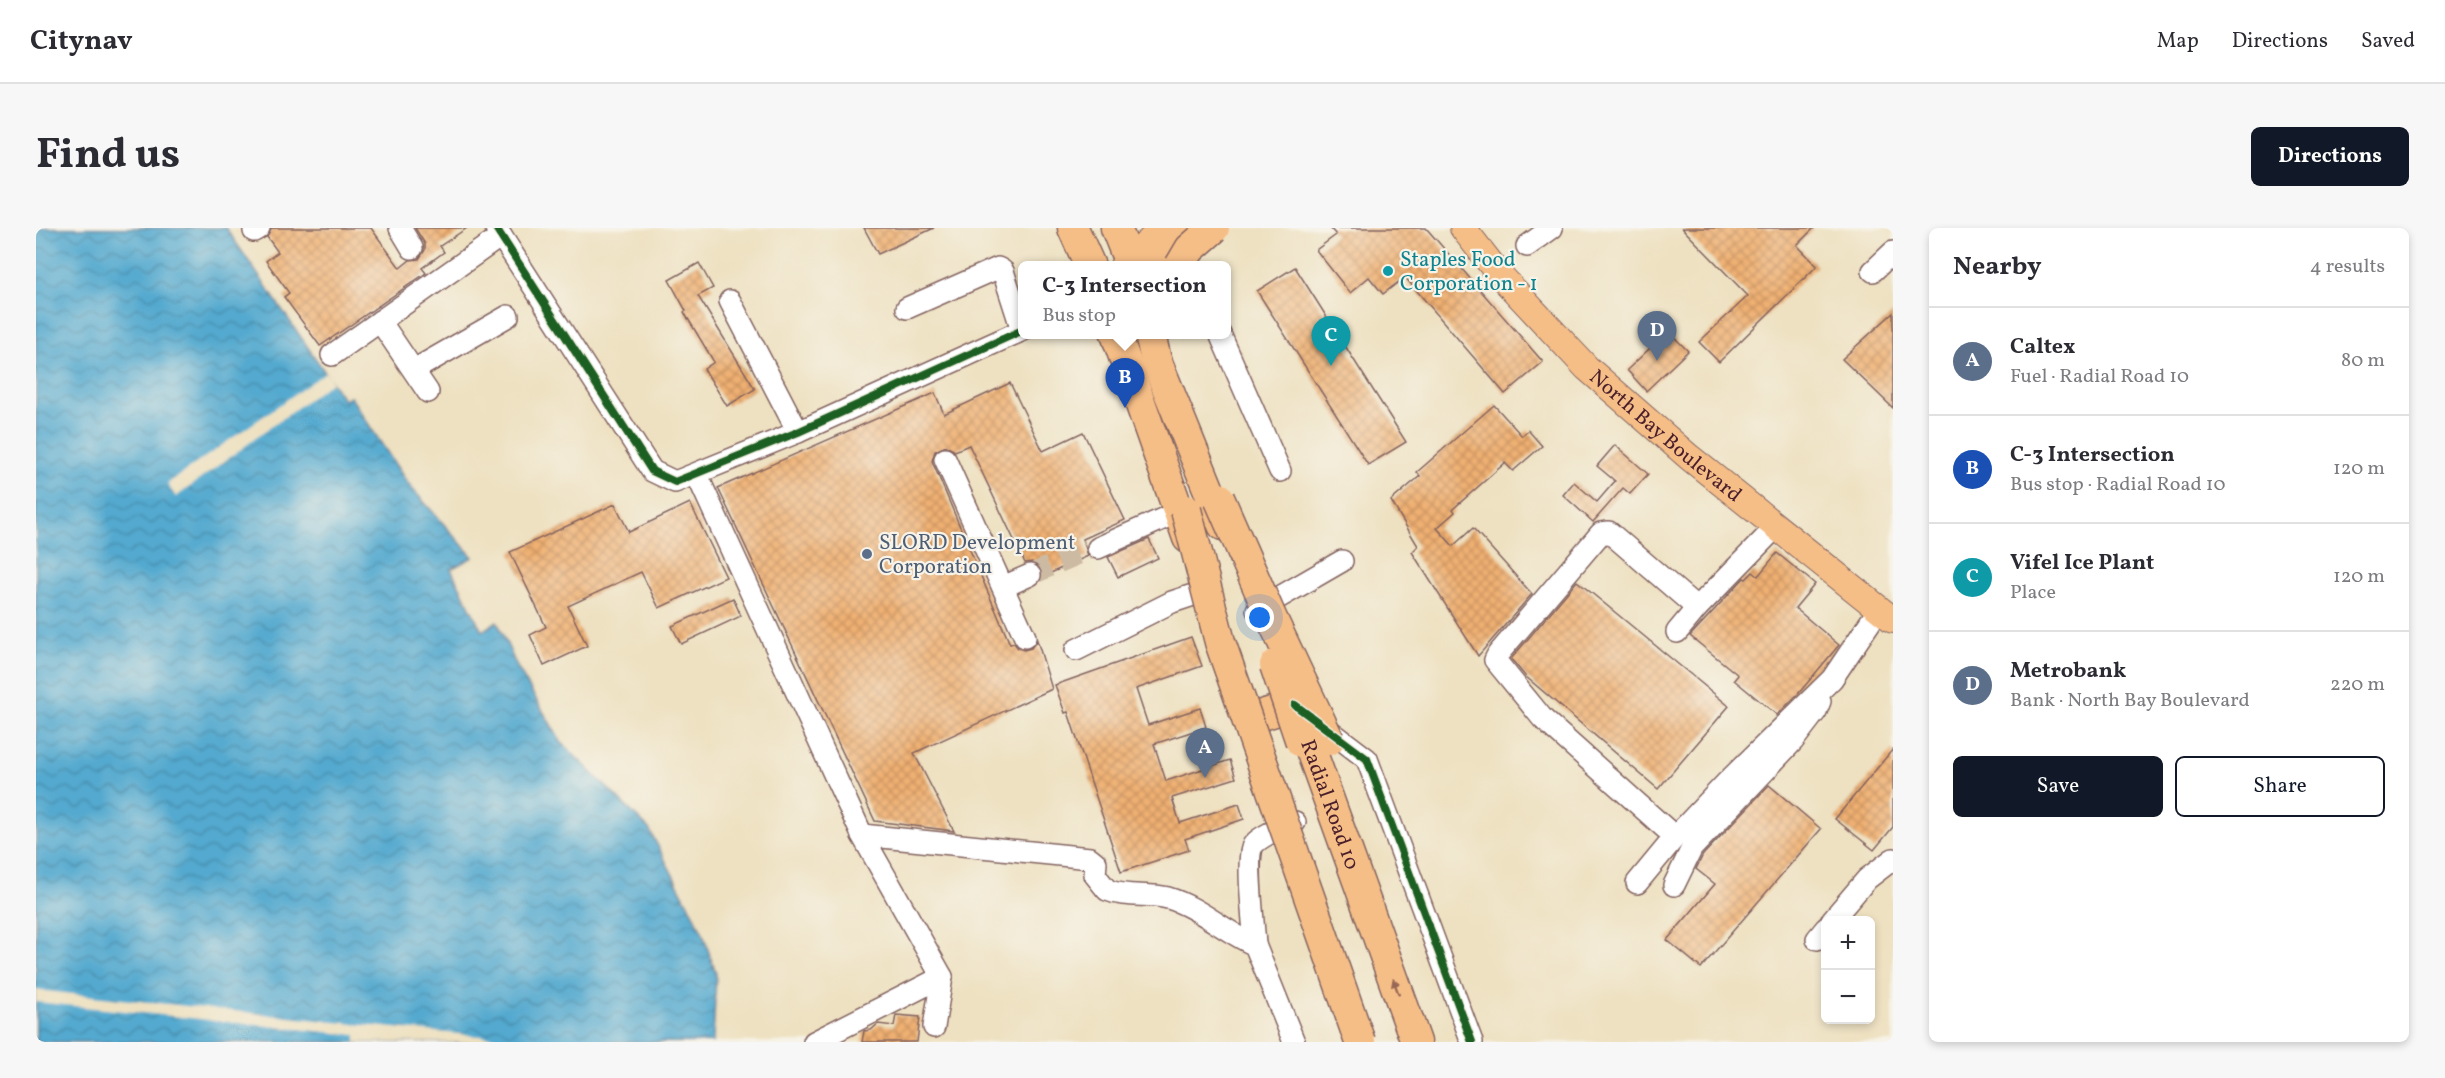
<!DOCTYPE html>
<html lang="en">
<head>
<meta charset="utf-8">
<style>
	:root { --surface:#fff; --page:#f7f7f7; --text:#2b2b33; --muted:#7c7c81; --line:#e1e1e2; --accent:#111827 }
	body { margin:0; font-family:Vollkorn,serif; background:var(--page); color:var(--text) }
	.controls { position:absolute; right:18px; bottom:18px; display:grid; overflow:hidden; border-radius:9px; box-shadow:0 3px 9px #0003 }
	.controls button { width:54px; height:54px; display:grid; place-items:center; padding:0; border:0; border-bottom:2px solid var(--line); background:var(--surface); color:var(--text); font:30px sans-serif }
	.you { position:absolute; left:1224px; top:390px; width:21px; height:21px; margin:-15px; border:4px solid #fff; border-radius:50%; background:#1a73e8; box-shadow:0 0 0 9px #1a73e833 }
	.badge { display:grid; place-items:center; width:39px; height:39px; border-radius:50%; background:var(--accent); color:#fff; font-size:20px; font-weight:700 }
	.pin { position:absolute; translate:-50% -50px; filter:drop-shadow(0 2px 3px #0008) }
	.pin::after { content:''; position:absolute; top:32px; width:21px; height:18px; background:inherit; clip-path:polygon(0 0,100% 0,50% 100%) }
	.popup { position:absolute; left:982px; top:33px; width:213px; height:78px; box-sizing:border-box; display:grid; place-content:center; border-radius:9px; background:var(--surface); filter:drop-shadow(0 2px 4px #0005); font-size:20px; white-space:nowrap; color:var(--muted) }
	.popup b { font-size:22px; color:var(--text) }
	.popup::after { content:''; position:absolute; left:50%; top:100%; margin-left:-12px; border:12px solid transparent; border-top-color:var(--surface) }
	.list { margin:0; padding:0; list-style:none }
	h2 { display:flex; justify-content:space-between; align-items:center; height:78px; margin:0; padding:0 24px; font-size:26px }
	h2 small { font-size:20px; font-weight:400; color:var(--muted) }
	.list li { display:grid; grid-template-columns:39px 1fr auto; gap:18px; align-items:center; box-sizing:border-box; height:108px; padding:0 24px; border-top:2px solid var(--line) }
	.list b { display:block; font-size:22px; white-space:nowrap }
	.list p { margin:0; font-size:20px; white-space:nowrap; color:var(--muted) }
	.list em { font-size:20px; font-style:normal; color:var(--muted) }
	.actions { display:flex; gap:12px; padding:18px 24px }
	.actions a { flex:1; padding:14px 0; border:2px solid var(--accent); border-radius:9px; text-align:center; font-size:21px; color:var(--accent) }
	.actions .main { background:var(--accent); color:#fff }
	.map { position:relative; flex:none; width:1857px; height:814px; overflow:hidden; border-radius:9px }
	header { display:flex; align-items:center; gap:36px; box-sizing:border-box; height:84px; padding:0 30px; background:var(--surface); border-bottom:2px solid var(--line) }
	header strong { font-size:28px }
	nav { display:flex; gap:33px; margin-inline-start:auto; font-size:21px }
	.intro { display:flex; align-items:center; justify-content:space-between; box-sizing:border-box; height:144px; padding:0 36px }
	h1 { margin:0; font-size:42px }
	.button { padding:15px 27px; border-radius:9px; background:var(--accent); color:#fff; font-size:21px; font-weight:700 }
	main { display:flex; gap:36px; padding:0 36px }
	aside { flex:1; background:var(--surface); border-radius:9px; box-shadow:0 3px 9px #0003 }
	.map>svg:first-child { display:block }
	.water { fill:url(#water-waves); stroke:#4e647d; stroke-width:1.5 }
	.pier { fill:#eee1c1 }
	.building { fill:url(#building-cross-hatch) }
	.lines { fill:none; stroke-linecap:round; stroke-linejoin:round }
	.minor-tunnel { stroke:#cdbaa3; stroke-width:21; stroke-dasharray:21 10; stroke-linecap:butt }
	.minor-casing { stroke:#836360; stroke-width:24 }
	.major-casing { stroke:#836360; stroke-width:28 }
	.highway-casing { stroke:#836360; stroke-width:33 }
	.minor { stroke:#fff; stroke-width:21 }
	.major { stroke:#f6be87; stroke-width:26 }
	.highway { stroke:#f6be87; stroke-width:30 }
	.highway-bridge-casing { stroke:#836360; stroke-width:33; stroke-linecap:butt }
	.highway-bridge { stroke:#f6be87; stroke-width:30 }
	.cycleway-casing { stroke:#f7f3e8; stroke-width:11 }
	.cycleway { stroke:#1b5e20; stroke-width:8 }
	.oneway { fill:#976754 }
	.culture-dot { fill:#0f9aa8; stroke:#f7f3e8; stroke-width:2 }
	.service-dot { fill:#5c6f8a; stroke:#f7f3e8; stroke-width:2 }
	.labels { text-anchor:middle; stroke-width:4.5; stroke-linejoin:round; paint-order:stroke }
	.culture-label { font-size:21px; fill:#0d838f; stroke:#f7f3e8; text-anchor:start }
	.street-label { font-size:21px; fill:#4a1f2b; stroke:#f7f3e8 }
	.service-label { font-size:21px; fill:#4e5e75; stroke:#f7f3e8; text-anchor:start }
</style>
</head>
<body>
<header>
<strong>Citynav</strong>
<nav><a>Map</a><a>Directions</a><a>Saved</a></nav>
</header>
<div class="intro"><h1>Find us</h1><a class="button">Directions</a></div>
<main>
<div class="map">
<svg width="1857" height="814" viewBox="0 0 1857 814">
	<defs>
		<pattern id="water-waves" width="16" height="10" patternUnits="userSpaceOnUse" patternTransform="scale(1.5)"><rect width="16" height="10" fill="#52a9cf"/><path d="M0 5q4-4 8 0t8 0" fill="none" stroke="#4689a8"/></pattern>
		<pattern id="building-cross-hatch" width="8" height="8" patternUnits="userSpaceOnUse" patternTransform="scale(1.5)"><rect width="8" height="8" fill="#f0b172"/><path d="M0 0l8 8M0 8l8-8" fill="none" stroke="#c48f5e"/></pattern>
	</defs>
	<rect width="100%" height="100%" fill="#f7f3e8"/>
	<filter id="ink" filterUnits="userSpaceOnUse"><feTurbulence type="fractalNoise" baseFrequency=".0167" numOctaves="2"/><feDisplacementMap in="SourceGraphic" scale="12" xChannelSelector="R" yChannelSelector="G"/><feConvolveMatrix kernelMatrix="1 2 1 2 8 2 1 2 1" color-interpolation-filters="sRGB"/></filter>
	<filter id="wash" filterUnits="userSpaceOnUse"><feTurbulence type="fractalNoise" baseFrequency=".008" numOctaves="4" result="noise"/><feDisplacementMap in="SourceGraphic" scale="24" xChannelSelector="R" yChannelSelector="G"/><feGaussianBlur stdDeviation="1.35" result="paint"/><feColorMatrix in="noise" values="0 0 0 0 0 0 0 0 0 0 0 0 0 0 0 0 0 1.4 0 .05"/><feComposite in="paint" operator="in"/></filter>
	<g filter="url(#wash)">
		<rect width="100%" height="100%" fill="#eee1c1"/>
		<!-- water -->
		<polygon class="water" points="0,0 190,0 308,172 314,168 372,256 437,329 415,341 446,403 461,393 481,439 525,514 613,601 666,703 680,746 677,814 0,814"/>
		<!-- pier -->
		<g class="pier">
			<polygon points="290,144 296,154 140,269 131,256"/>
			<polygon points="0,762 327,797 508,814 320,814 320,807 0,774"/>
		</g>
		<g id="blocks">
			<!-- building -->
			<g class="building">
				<polygon points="236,0 335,0 364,40 374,32 383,31 389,22 389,16 379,0 431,0 404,18 408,24 386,40 390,45 284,118 248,69 253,65 230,33 242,24 231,9"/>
				<polygon points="828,0 898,0 842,26"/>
				<polygon points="1294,0 1390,0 1507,134 1469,166 1369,49 1347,66 1333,49 1314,65 1280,22 1300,7"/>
				<polygon points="1646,0 1778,0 1761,17 1781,38 1683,134 1663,114 1712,68"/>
				<polygon points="663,35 677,60 662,68 719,161 691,178 668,141 678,134 648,84 650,83 633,52"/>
				<polygon points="1259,39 1370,214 1332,237 1221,63"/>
				<polygon points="1857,85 1857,180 1806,131"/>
				<polygon points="1632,103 1652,123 1610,163 1591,142"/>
				<polygon points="974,155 1007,223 1047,204 1089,292 1047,311 1052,328 1006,349 1006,342 1002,337 996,334 989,335 933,217 919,223 910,218 899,223 896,233 974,416 978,415 982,420 988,422 995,420 1001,412 1016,461 878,525 918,603 839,593 682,260 899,165 908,186"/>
				<polygon points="1458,177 1486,208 1492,202 1506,218 1477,243 1469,235 1417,281 1419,284 1401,300 1417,318 1437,300 1496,366 1442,428 1376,324 1382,318 1355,273 1384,248 1381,244"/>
				<polygon points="1579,217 1612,246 1594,266 1587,260 1557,294 1527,267 1538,254 1561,274 1579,253 1561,238"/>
				<polygon points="654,275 690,349 623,380 605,344 532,378 551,418 508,438 494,407 510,399 474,324 579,276 593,304"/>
				<polygon points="1113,311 1122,330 1082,349 1072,329"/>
				<polygon points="1741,325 1779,356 1759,380 1803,417 1762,466 1741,487 1698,452 1702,447 1654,408 1708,350 1710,351 1717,344 1722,348"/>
				<polygon points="1541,353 1693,478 1622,561 1489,448 1475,431"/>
				<polygon points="697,370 705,388 645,416 636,398"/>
				<polygon points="1155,409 1166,438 1100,461 1112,497 1164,480 1170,499 1118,516 1130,553 1194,532 1200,550 1136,570 1144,595 1203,576 1208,591 1149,611 1153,622 1085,644 1032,484 1029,485 1019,457"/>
				<polygon points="1857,521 1857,599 1838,622 1799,591"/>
				<polygon points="1733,557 1785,601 1665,740 1631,712 1679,656 1660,641 1667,627"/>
				<polygon points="860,787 884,789 881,814 826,814 828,803 835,802 842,796 858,798"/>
			</g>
		</g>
	</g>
	<g filter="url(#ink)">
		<use href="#blocks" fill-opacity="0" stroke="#836360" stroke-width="1.5"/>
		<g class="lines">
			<!-- minor-tunnel -->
			<polyline class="minor-tunnel" points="994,347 1052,322"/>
			<!-- minor casing -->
			<g class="minor-casing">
				<g id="minor">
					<polyline points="364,0 376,20"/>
					<polyline points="460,0 616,243 639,254 762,204 987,102"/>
					<polyline points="218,3 223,0"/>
					<polyline points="1491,18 1516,0"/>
					<polyline points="1837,43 1857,24"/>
					<polyline points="694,73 762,204"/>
					<polyline points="871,80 962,40 967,43 986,102"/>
					<polyline points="344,93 392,164"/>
					<polyline points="1184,106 1244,243"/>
					<polyline points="296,127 465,8"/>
					<polyline points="378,142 472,88"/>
					<polyline points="909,231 989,409"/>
					<polyline points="661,247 826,607"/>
					<polyline points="1062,320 1142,284"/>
					<polyline points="967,359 994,347"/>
					<polyline points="1221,382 1306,333"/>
					<polyline points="1641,404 1661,380 1741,298"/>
					<polyline points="1040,422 1136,374 1169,363"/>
					<polyline points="1285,496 1331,531 1436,814"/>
					<polyline points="1639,609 1507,491 1459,432 1462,426 1565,305 1573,304 1661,380"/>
					<polyline points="1601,655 1639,609 1691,554 1796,451 1843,381"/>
					<polyline points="1638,657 1656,620 1757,513 1780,483 1784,473"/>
					<polyline points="1796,692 1831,651 1857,631"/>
					<polyline points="1781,711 1790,700"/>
					<path d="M 1219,717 C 1218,699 1209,625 1218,616 C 1227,606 1246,600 1259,594"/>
					<path d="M 898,799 L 906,749 L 826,607 L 1054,630 L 1060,635 L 1059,647 L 1071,662 C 1090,670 1112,665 1132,670 C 1163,679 1189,704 1219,717 L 1258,814"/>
					<polyline points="778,814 906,749"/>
				</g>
			</g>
			<!-- major casing -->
			<g class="major-casing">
				<g id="major">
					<path id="s1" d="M 1427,0 L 1462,45 L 1551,140 L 1653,229 L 1857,392"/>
					<polyline points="1087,38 1127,0"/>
				</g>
			</g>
			<!-- highway casing -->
			<g class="highway-casing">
				<g id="highway">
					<polyline points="1037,0 1054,38"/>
					<polyline points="1080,0 1095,38"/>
					<polyline points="1109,38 1145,0"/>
					<polyline points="1080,106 1152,310"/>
					<polyline points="1114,106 1120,132 1187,297"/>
					<path id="s2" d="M 1262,486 L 1380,814"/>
					<polyline points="1219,489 1259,477"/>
				</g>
			</g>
			<!-- minor -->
			<use href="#minor" class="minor"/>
			<!-- major -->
			<use href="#major" class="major"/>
			<!-- highway -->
			<use href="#highway" class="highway"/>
			<!-- highway-bridge casing -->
			<g class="highway-bridge-casing">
				<g id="highway-bridge">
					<polyline points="1144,38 1154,21 1178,0"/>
					<polyline points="1183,270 1236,391 1293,512"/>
					<polyline points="1150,282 1184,414 1324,814"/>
					<polyline points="1239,437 1265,514"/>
				</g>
			</g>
			<!-- highway-bridge -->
			<use href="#highway-bridge" class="highway-bridge"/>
			<!-- cycleway casing -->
			<g class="cycleway-casing">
				<g id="cycleway">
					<polyline points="460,0 616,243 639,254 762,204 987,102"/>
					<polyline points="1259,477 1331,531 1436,814"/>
				</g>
			</g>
			<!-- cycleway -->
			<use href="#cycleway" class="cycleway"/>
		</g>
		<!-- one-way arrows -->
		<defs><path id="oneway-solid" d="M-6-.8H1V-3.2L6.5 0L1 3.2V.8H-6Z" transform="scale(1.5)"/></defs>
		<use class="oneway" href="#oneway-solid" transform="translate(1360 759) rotate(-110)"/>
	</g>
	<!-- markers -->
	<circle class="culture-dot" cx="1352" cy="43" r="6"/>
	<circle class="service-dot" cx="831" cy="326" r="6"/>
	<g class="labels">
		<!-- culture labels -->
		<g class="culture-label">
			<text x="1364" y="38">Staples Food<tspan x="1364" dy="24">Corporation - 1</tspan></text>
		</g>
		<!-- street labels -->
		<g class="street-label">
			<text dy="7" stroke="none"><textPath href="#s1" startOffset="291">North Bay Boulevard</textPath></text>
			<text dy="7" stroke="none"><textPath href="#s2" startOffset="96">Radial Road 10</textPath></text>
		</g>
		<!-- service labels -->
		<g class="service-label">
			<text x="843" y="321">SLORD Development<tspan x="843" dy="24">Corporation</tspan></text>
		</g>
	</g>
</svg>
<div class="controls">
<button>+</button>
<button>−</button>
</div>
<div class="you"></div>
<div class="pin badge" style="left:1169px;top:550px;background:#5c6f8a">A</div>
<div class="pin badge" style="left:1089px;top:180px;background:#1a4fb4">B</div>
<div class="popup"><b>C-3 Intersection</b>Bus stop</div>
<div class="pin badge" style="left:1295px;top:138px;background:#0f9aa8">C</div>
<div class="pin badge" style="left:1621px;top:133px;background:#5c6f8a">D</div>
</div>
<aside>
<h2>Nearby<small>4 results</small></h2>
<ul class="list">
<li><span class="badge" style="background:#5c6f8a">A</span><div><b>Caltex</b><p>Fuel · Radial Road 10</p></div><em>80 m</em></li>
<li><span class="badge" style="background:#1a4fb4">B</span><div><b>C-3 Intersection</b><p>Bus stop · Radial Road 10</p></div><em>120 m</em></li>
<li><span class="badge" style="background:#0f9aa8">C</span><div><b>Vifel Ice Plant</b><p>Place</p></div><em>120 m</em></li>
<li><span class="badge" style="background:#5c6f8a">D</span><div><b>Metrobank</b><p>Bank · North Bay Boulevard</p></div><em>220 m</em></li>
</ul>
<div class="actions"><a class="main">Save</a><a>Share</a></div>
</aside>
</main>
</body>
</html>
